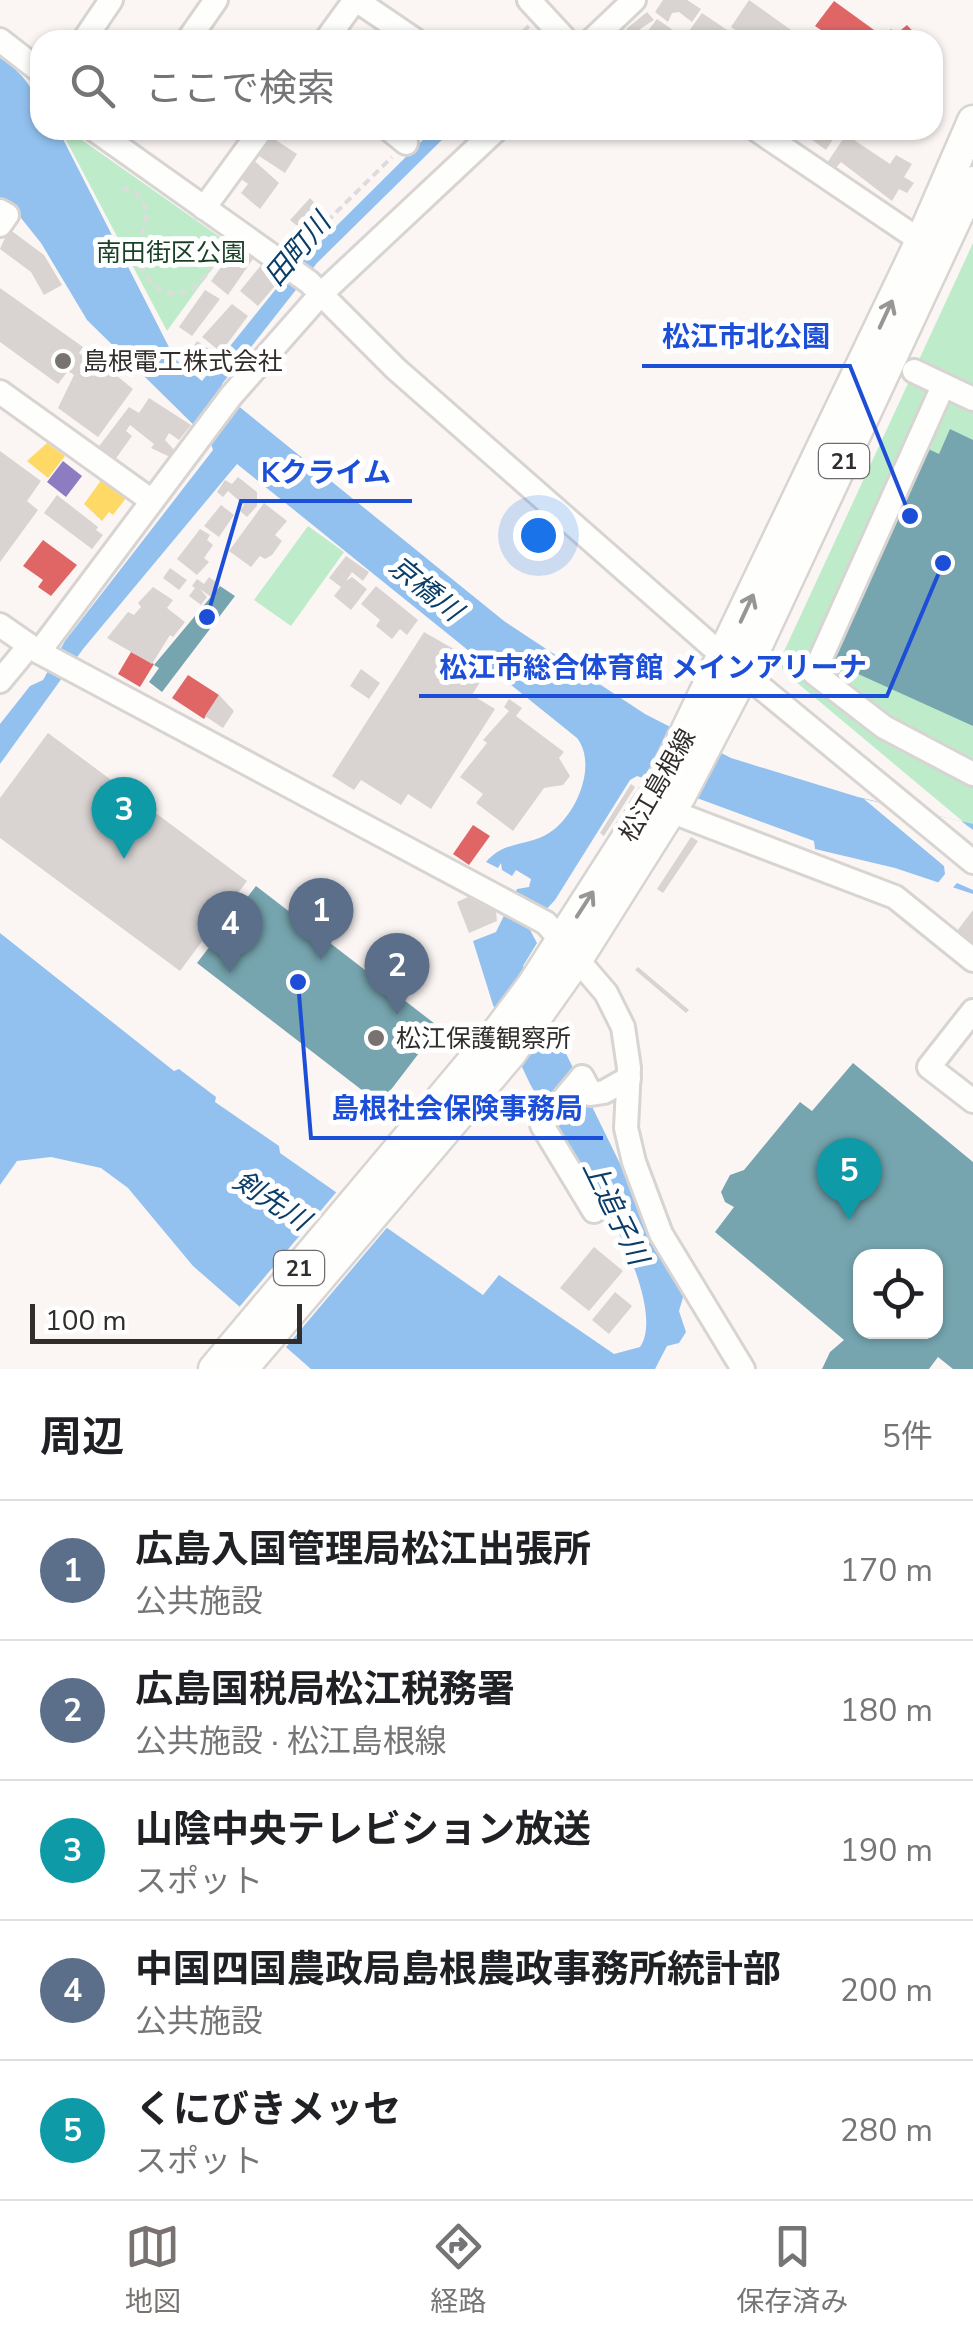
<!DOCTYPE html>
<html lang="ja">
<head>
<meta charset="utf-8">
<style>
	:root { --surface:#fff; --page:#f6f6f6; --text:#202124; --muted:#757577; --line:#e0e0e0; --accent:#787371 }
	body { margin:0; font-family:"Nunito Sans","Noto Sans JP",sans-serif; background:var(--page); color:var(--text) }
	.controls { position:absolute; right:30px; bottom:30px; display:grid; overflow:hidden; border-radius:20px; box-shadow:0 2px 8px #0004 }
	.controls button { width:90px; height:90px; display:grid; place-items:center; padding:0; border:0; border-bottom:2px solid var(--line); background:var(--surface); color:var(--text); font:50px sans-serif }
	.scale { position:absolute; left:30px; bottom:25px; width:272px; box-sizing:border-box; padding-left:10px; border:5px solid #312d2b; border-top:0; font-size:28px; line-height:35px; white-space:nowrap; color:#312d2b; -webkit-text-stroke:8px #fff; paint-order:stroke }
	.you { position:absolute; left:538px; top:535px; width:35px; height:35px; margin:-25px; border:8px solid #fff; border-radius:50%; background:#1a73e8; box-shadow:0 0 0 15px #1a73e833 }
	.badge { display:grid; place-items:center; width:65px; height:65px; border-radius:50%; background:var(--accent); color:#fff; font-size:32px; font-weight:700 }
	.pin { position:absolute; translate:-50% -82px; filter:drop-shadow(0 2px 5px #0008) }
	.pin::after { content:''; position:absolute; top:52px; width:35px; height:30px; background:inherit; clip-path:polygon(0 0,100% 0,50% 100%) }
	.list { margin:0; padding:0; list-style:none }
	h2 { display:flex; justify-content:space-between; align-items:center; height:130px; margin:0; padding:0 40px; font-size:42px }
	h2 small { font-size:32px; font-weight:400; color:var(--muted) }
	.list li { display:grid; grid-template-columns:65px 1fr auto; gap:30px; align-items:center; box-sizing:border-box; height:140px; padding:0 40px; border-top:2px solid var(--line) }
	.list b { display:block; font-size:38px; white-space:nowrap }
	.list p { margin:0; font-size:32px; white-space:nowrap; color:var(--muted) }
	.list em { font-size:32px; font-style:normal; color:var(--muted) }
	.icon { flex:none; width:55px; height:55px; fill:none; stroke:currentColor; stroke-width:2; stroke-linecap:round; stroke-linejoin:round }
	.map { position:relative; flex:none; width:973px; height:1369px; overflow:hidden }
	.search { position:absolute; background:var(--surface); box-shadow:0 2px 8px #0004; left:30px; right:30px; top:30px; height:110px; display:flex; align-items:center; gap:25px; box-sizing:border-box; padding:0 35px; border-radius:30px; color:var(--muted); font-size:38px }
	.sheet { height:830px; background:var(--surface) }
	nav { display:flex; justify-content:space-around; align-items:center; box-sizing:border-box; height:140px; border-top:2px solid var(--line); background:var(--surface); font-size:28px; color:var(--muted) }
	nav a { display:grid; justify-items:center; gap:5px }
	nav .on { color:var(--accent) }
	.map>svg:first-child { display:block }
	.green { fill:#beeccb }
	.water { fill:#92c1ef }
	.pier { fill:#fbf6f4 }
	.homes { fill:#ffd966 }
	.shops { fill:#e06666 }
	.offices { fill:#8e7cc3 }
	.public { fill:#76a5af; fill-rule:evenodd }
	.building { fill:#d9d4d2 }
	.lines { fill:none; stroke-linecap:round; stroke-linejoin:round }
	.minor-casing { stroke:#d8d4d2; stroke-width:28 }
	.major-casing { stroke:#d8d4d2; stroke-width:35 }
	.path { stroke:#dddcda; stroke-width:4; stroke-dasharray:8 5; stroke-linecap:butt }
	.minor { stroke:#fefefd; stroke-width:22 }
	.major { stroke:#fefefd; stroke-width:30 }
	.oneway { stroke:#989694 }
	.poi-dot { fill:#787371; stroke:#fff; stroke-width:4 }
	.labels { text-anchor:middle; stroke-width:10; stroke-linejoin:round; paint-order:stroke }
	.shield { fill:#fff; stroke:#6f6c6b; stroke-width:2.5 }
	.shield-label { font-size:22px; font-weight:bold; fill:#312d2b }
	.park-label { font-size:25px; fill:#193f27; stroke:#fff }
	.poi-label { font-size:25px; fill:#312d2b; stroke:#fff; text-anchor:start }
	.street-label { font-size:25px; fill:#312d2b; stroke:#fff }
	.water-label { font-size:28px; font-style:italic; fill:#0a3d68; stroke:#fff }
	.leader { fill:none; stroke:#1d4ed8; stroke-width:4 }
	.callout-dot { fill:#1d4ed8; stroke:#fff; stroke-width:4 }
	.callout-label { font-size:28px; text-anchor:middle; font-weight:bold; fill:#1d4ed8; stroke:#fff; stroke-width:10; stroke-linejoin:round; paint-order:stroke }
</style>
</head>
<body>
<div class="map">
<svg width="973" height="1369" viewBox="0 0 973 1369">
	<rect width="100%" height="100%" fill="#fbf6f4"/>
	<!-- green -->
	<g class="green">
		<polygon points="72,133 230,244 167,331 66,140"/>
		<polygon points="973,243 973,830 783,671 780,660"/>
		<polygon points="308,526 344,552 291,626 254,600"/>
	</g>
	<!-- water -->
	<path class="water" d="M 0,58 C 29,77 40,96 40,130 L 58,130 L 63,139 L 175,359 L 202,381 L 288,274 L 433,130 L 452,130 L 317,263 L 222,384 L 221,392 L 504,621 L 645,714 L 731,758 L 858,797 L 973,824 L 973,894 L 895,868 L 815,849 L 814,841 L 637,776 L 630,780 L 555,900 L 529,928 L 537,943 L 523,966 L 684,1294 L 679,1311 L 686,1332 L 679,1343 L 667,1346 L 655,1369 L 311,1369 L 193,1266 L 128,1188 L 101,1168 L 51,1157 L 17,1161 L 0,1185 L 0,933 L 174,1071 L 179,1069 L 216,1097 L 215,1102 L 279,1146 L 280,1153 L 483,1295 L 499,1275 L 614,1354 L 640,1347 C 664,1313 613,1212 588,1185 L 530,1084 L 493,1005 L 473,941 L 496,932 L 517,889 L 529,887 L 531,879 L 516,870 L 512,876 L 502,870 L 501,863 L 498,868 L 486,862 C 505,840 527,847 549,833 C 576,816 598,765 577,738 L 237,464 L 83,649 L 0,764 L 0,724 L 30,686 L 43,680 L 65,641 L 213,450 L 210,441 L 87,320 L 41,243 L 17,213 L 0,201 Z"/>
	<!-- pier -->
	<g class="pier">
		<polygon points="864,799 961,821 973,830 973,890 957,883 949,892 944,890 937,884 945,874 944,866"/>
		<polygon points="339,1189 390,1224 281,1353 236,1311"/>
	</g>
	<!-- homes -->
	<g class="homes">
		<polygon points="47,443 65,456 48,478 27,461"/>
		<polygon points="102,479 126,498 113,515 109,512 102,521 84,504"/>
	</g>
	<!-- shops -->
	<g class="shops">
		<polygon points="834,1 881,35 878,40 836,40 815,26"/>
		<polygon points="907,25 921,40 883,40 891,29 896,34"/>
		<polygon points="43,540 77,565 51,596 38,587 43,580 23,566"/>
		<polygon points="131,652 154,664 140,687 118,674"/>
		<polygon points="188,675 219,695 204,719 172,698"/>
		<polygon points="473,825 490,836 469,865 453,854"/>
	</g>
	<!-- offices -->
	<polygon class="offices" points="63,461 82,476 66,497 47,482"/>
	<!-- public -->
	<g class="public">
		<polygon points="950,429 973,440 973,726 825,659 922,446 939,454"/>
		<polygon points="220,586 235,596 162,692 149,682 159,668 154,665"/>
		<polygon points="256,886 439,1027 380,1104 197,963"/>
		<path d="M 853,1063 L 973,1162 L 973,1369 L 953,1369 L 938,1357 L 929,1369 L 822,1369 L 830,1352 L 844,1340 L 715,1232 L 734,1207 L 725,1202 L 721,1192 L 730,1175 L 744,1170 L 800,1102 L 812,1111 ZM 860,1256 L 936,1256 L 936,1332 L 860,1332 Z"/>
	</g>
	<!-- building -->
	<g class="building">
		<polygon points="663,0 687,0 701,9 692,22 679,12 672,13 668,22 655,12"/>
		<polygon points="749,0 798,35 795,40 750,40 731,27"/>
		<polygon points="647,12 654,20 640,29 642,33 637,36 626,29"/>
		<polygon points="702,13 733,34 729,40 694,40 696,36 689,31"/>
		<polygon points="657,19 680,35 676,40 643,37"/>
		<polygon points="798,130 839,130 826,150"/>
		<polygon points="849,130 858,135 854,140 890,164 896,155 912,164 904,177 914,183 907,193 899,189 892,201 841,162 835,169 827,163"/>
		<polygon points="271,137 297,154 285,173 259,156"/>
		<polygon points="250,157 279,183 260,209 241,193 248,184 237,176"/>
		<polygon points="310,198 322,211 302,230 290,220"/>
		<polygon points="9,229 44,255 62,285 44,295 31,272 0,249"/>
		<polygon points="239,242 257,253 228,295 211,281"/>
		<polygon points="262,264 280,280 258,306 240,291"/>
		<polygon points="0,288 83,347 79,353 86,358 90,354 133,389 98,437 58,408 74,375 68,371 58,384 0,342"/>
		<polygon points="205,290 220,299 192,336 179,327"/>
		<polygon points="232,304 248,316 221,352 202,337"/>
		<polygon points="197,341 216,354 207,368 188,355"/>
		<polygon points="149,398 191,425 179,440 169,433 165,440 175,451 170,457 151,448 154,444 130,425 126,431 132,436 114,461 97,449 129,407 139,413"/>
		<polygon points="0,451 41,481 27,501 38,510 0,562"/>
		<polygon points="238,477 257,492 257,506 247,517 240,511 244,505 228,491 223,497 217,492 225,480 232,484"/>
		<polygon points="57,495 98,527 96,530 103,535 92,549 44,513"/>
		<polygon points="264,503 287,521 275,535 282,541 272,555 265,559 260,556 251,567 229,551"/>
		<polygon points="221,505 234,515 219,537 204,526"/>
		<polygon points="200,529 210,535 207,540 213,545 204,558 209,562 197,575 177,559"/>
		<polygon points="346,556 369,572 363,581 352,572 346,581 352,577 367,589 351,610 334,596 341,587 329,578"/>
		<polygon points="170,568 187,580 179,590 163,578"/>
		<polygon points="209,577 220,585 211,597 200,589 207,597 201,605 189,596 195,588 192,586 197,579 204,584"/>
		<polygon points="376,586 418,620 407,635 400,629 392,639 376,626 380,620 361,604"/>
		<polygon points="153,587 173,600 167,608 185,622 173,637 170,635 152,664 107,638 128,612 134,615 141,607 138,603"/>
		<polygon points="424,632 466,656 462,662 452,655 449,661 480,682 472,695 495,709 431,809 408,794 401,805 361,780 354,790 332,776"/>
		<polygon points="361,669 380,683 369,699 350,686"/>
		<polygon points="219,695 234,711 223,728 205,716"/>
		<polygon points="509,699 522,708 516,716 564,752 559,758 570,776 563,785 544,788 513,831 476,803 483,794 460,777 487,743 483,740 509,711 504,707"/>
		<polygon points="48,733 247,881 180,971 0,838 0,798"/>
		<polygon points="631,784 635,787 604,836 600,833"/>
		<polygon points="691,837 698,841 663,893 657,889"/>
		<polygon points="468,897 496,912 497,921 469,933 457,902"/>
		<polygon points="973,910 973,944 957,931"/>
		<polygon points="638,967 689,1010 686,1013 635,970"/>
		<polygon points="594,1247 623,1271 589,1311 560,1288"/>
		<polygon points="615,1292 632,1306 609,1334 592,1320"/>
	</g>
	<g class="lines">
		<!-- minor casing -->
		<g class="minor-casing">
			<g id="minor">
				<polyline points="356,0 415,40"/>
				<polyline points="529,0 566,40"/>
				<polyline points="0,40 40,71"/>
				<polyline points="84,40 111,0"/>
				<polyline points="188,40 216,0"/>
				<polyline points="326,40 355,0"/>
				<polyline points="592,40 634,0"/>
				<polyline points="95,130 309,282 396,369 724,657 973,862"/>
				<polyline points="390,130 406,143"/>
				<polyline points="757,130 921,241"/>
				<polyline points="204,208 261,130"/>
				<polyline points="0,211 7,215 0,225"/>
				<polyline points="914,371 973,399"/>
				<polyline points="943,386 814,673 884,727 973,774"/>
				<polyline points="0,392 152,501"/>
				<polyline points="0,625 39,652 546,923 606,993 623,1027 629,1068 626,1128 634,1162 661,1234 743,1369"/>
				<polyline points="39,652 231,396 320,295 496,130"/>
				<polyline points="0,681 29,646"/>
				<polyline points="670,811 895,897 973,960"/>
				<polyline points="973,1011 929,1067 973,1101"/>
				<polyline points="594,1211 542,1125 582,1077 591,1094 604,1092 629,1078"/>
			</g>
		</g>
		<!-- major casing -->
		<g class="major-casing">
			<g id="major">
				<polyline points="214,1369 499,1030 532,986 659,788 921,241 973,121"/>
				<polyline points="242,1369 510,1054 578,958 680,796 744,673 973,182"/>
			</g>
		</g>
		<!-- path -->
		<g class="path">
			<polyline points="514,40 529,26"/>
			<path d="M 122,188 L 136,193 L 146,208 C 149,225 137,237 138,254 C 141,281 168,306 195,287 C 206,278 215,260 224,248"/>
			<polyline points="299,249 392,157"/>
		</g>
		<!-- minor -->
		<use href="#minor" class="minor"/>
		<!-- major -->
		<use href="#major" class="major"/>
	</g>
	<!-- one-way arrows -->
	<defs><path id="oneway-shaft" d="M-6 0H5M1.5-3L5.5 0L1.5 3" fill="none" stroke-width="1.6" stroke-linecap="round" stroke-linejoin="round" transform="scale(2.5)"/></defs>
	<g class="oneway">
		<use href="#oneway-shaft" transform="translate(886 314) rotate(-65)"/>
		<use href="#oneway-shaft" transform="translate(747 608) rotate(-65)"/>
		<use href="#oneway-shaft" transform="translate(585 904) rotate(-57)"/>
	</g>
	<!-- markers -->
	<g class="poi-dot">
		<circle cx="63" cy="361" r="10"/>
		<circle cx="376" cy="1038" r="10"/>
	</g>
	<g class="labels">
		<!-- shield labels -->
		<g class="shield">
			<rect x="819" y="444" width="50" height="34" rx="8"/>
			<rect x="274" y="1251" width="50" height="34" rx="8"/>
		</g>
		<g class="shield-label">
			<text x="844" y="469">21</text>
			<text x="299" y="1276">21</text>
		</g>
		<!-- park labels -->
		<g class="park-label">
			<text x="171" y="261">南田街区公園</text>
		</g>
		<!-- poi labels -->
		<g class="poi-label">
			<text x="83" y="370">島根電工株式会社</text>
			<text x="396" y="1047">松江保護観察所</text>
		</g>
		<!-- street labels -->
		<g class="street-label">
			<text transform="translate(657 785) rotate(-60)" y="9">松江島根線</text>
		</g>
		<!-- water labels -->
		<g class="water-label">
			<text transform="translate(297 249) rotate(-50)" y="10">田町川</text>
			<text transform="translate(426 588) rotate(39)" y="10">京橋川</text>
			<text transform="translate(272 1200) rotate(33)" y="10">剣先川</text>
			<text transform="translate(616 1212) rotate(64)" y="10">上追子川</text>
		</g>
	</g>
	<!-- callouts -->
	<path class="leader" d="M910 516L850 366H642M207 617L241 501H412M943 563L887 696H419M298 982L311 1138H603"/>
	<g class="callout-dot">
		<circle cx="910" cy="516" r="10"/>
		<circle cx="207" cy="617" r="10"/>
		<circle cx="943" cy="563" r="10"/>
		<circle cx="298" cy="982" r="10"/>
	</g>
	<g class="callout-label">
		<text x="746" y="346">松江市北公園</text>
		<text x="326" y="482">Kクライム</text>
		<text x="653" y="677">松江市総合体育館 メインアリーナ</text>
		<text x="457" y="1118">島根社会保険事務局</text>
	</g>
</svg>
<div class="controls">
<button><svg class="icon" aria-label="locate" viewBox="0 0 24 24"><circle cx="12" cy="12" r="6"/><path d="M12 2v4M12 18v4M2 12h4M18 12h4"/></svg></button>
</div>
<div class="scale">100 m</div>
<div class="you"></div>
<div class="pin badge" style="left:321px;top:960px;background:#5c6f8a">1</div>
<div class="pin badge" style="left:397px;top:1015px;background:#5c6f8a">2</div>
<div class="pin badge" style="left:124px;top:859px;background:#0f9aa8">3</div>
<div class="pin badge" style="left:230px;top:973px;background:#5c6f8a">4</div>
<div class="pin badge" style="left:849px;top:1220px;background:#0f9aa8">5</div>
<div class="search"><svg class="icon" aria-label="search" viewBox="0 0 24 24"><circle cx="10" cy="10" r="6"/><path d="M15 15l6 6"/></svg>ここで検索</div>
</div>
<section class="sheet">
<h2>周辺<small>5件</small></h2>
<ul class="list">
<li><span class="badge" style="background:#5c6f8a">1</span><div><b>広島入国管理局松江出張所</b><p>公共施設</p></div><em>170 m</em></li>
<li><span class="badge" style="background:#5c6f8a">2</span><div><b>広島国税局松江税務署</b><p>公共施設 · 松江島根線</p></div><em>180 m</em></li>
<li><span class="badge" style="background:#0f9aa8">3</span><div><b>山陰中央テレビション放送</b><p>スポット</p></div><em>190 m</em></li>
<li><span class="badge" style="background:#5c6f8a">4</span><div><b>中国四国農政局島根農政事務所統計部</b><p>公共施設</p></div><em>200 m</em></li>
<li><span class="badge" style="background:#0f9aa8">5</span><div><b>くにびきメッセ</b><p>スポット</p></div><em>280 m</em></li>
</ul>
</section>
<nav>
<a class="on"><svg class="icon" aria-label="map" viewBox="0 0 24 24"><path d="M3 6l6-2 6 2 6-2v14l-6 2-6-2-6 2zM9 4v14M15 6v14"/></svg>地図</a>
<a><svg class="icon" aria-label="directions" viewBox="0 0 24 24"><path d="M12 3l9 9-9 9-9-9zM9 14v-3h6M13 9l2 2-2 2"/></svg>経路</a>
<a><svg class="icon" aria-label="saved" viewBox="0 0 24 24"><path d="M7 4h10v16l-5-4-5 4z"/></svg>保存済み</a>
</nav>
</body>
</html>
